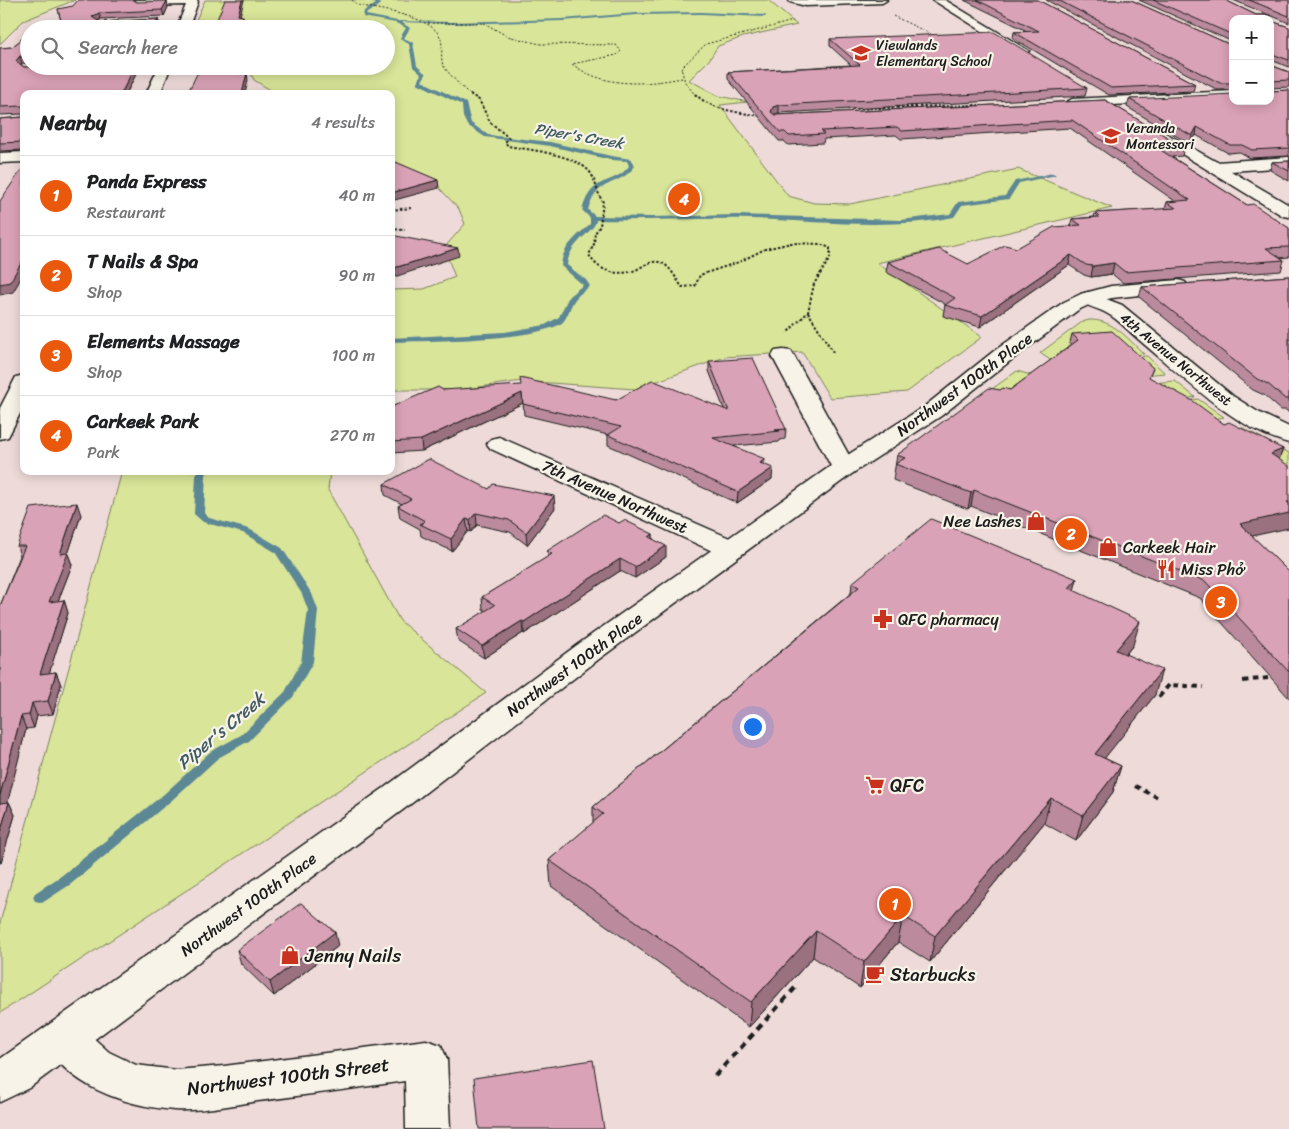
<!DOCTYPE html>
<html lang="en">
<head>
<meta charset="utf-8">
<style>
	:root { --surface:#fff; --page:#f2f2f2; --text:#202124; --muted:#757577; --line:#e0e0e0; --accent:#ea580c }
	body { margin:0; font-family:Sriracha,sans-serif; background:var(--page); color:var(--text) }
	.controls { position:absolute; right:15px; top:15px; display:grid; overflow:hidden; border-radius:10px; box-shadow:0 2px 12px #0003 }
	.controls button { width:45px; height:45px; display:grid; place-items:center; padding:0; border:0; border-bottom:1px solid var(--line); background:var(--surface); color:var(--text); font:25px sans-serif }
	.you { position:absolute; left:752px; top:726px; width:18px; height:18px; margin:-12px; border:4px solid #fff; border-radius:50%; background:#1a73e8; box-shadow:0 0 0 8px #1a73e833 }
	.badge { display:grid; place-items:center; width:32px; height:32px; border-radius:50%; background:var(--accent); color:#fff; font-size:16px; font-weight:700 }
	.pin { position:absolute; translate:-50% -50%; border:2px solid #fff; box-shadow:0 1px 5px #0006 }
	.list { margin:0; padding:0; list-style:none }
	h2 { display:flex; justify-content:space-between; align-items:center; height:65px; margin:0; padding:0 20px; font-size:21px }
	h2 small { font-size:16px; font-weight:400; color:var(--muted) }
	.list li { display:grid; grid-template-columns:32px 1fr auto; gap:15px; align-items:center; box-sizing:border-box; height:80px; padding:0 20px; border-top:1px solid var(--line) }
	.list b { display:block; font-size:19px; white-space:nowrap }
	.list p { margin:0; font-size:16px; white-space:nowrap; color:var(--muted) }
	.list em { font-size:16px; font-style:normal; color:var(--muted) }
	.icon { flex:none; width:28px; height:28px; fill:none; stroke:currentColor; stroke-width:2; stroke-linecap:round; stroke-linejoin:round }
	.map { position:relative; flex:none; width:1289px; height:1129px; overflow:hidden }
	.search { position:absolute; background:var(--surface); box-shadow:0 2px 12px #0003; left:20px; top:20px; width:375px; height:55px; display:flex; align-items:center; gap:12px; box-sizing:border-box; padding:0 18px; border-radius:28px; color:var(--muted); font-size:19px }
	.panel { position:absolute; background:var(--surface); box-shadow:0 2px 12px #0003; left:20px; top:90px; width:375px; height:385px; border-radius:10px }
	.map>svg:first-child { display:block }
	.green { fill:#d9e598; stroke:#7a805a }
	.lines { fill:none; stroke-linecap:round; stroke-linejoin:round }
	.stream { fill:#5c8795; fill-rule:evenodd }
	.minor-casing { stroke:#1c1c1c; stroke-width:3 }
	.major-casing { stroke:#1c1c1c; stroke-width:3 }
	.path-far3 { stroke:#1c1c1c; stroke-width:1; stroke-dasharray:2 2; stroke-linecap:butt }
	.path-far2 { stroke:#1c1c1c; stroke-width:2; stroke-dasharray:2.5 2; stroke-linecap:butt }
	.path-far1 { stroke:#1c1c1c; stroke-width:4; stroke-dasharray:5.5 4.5; stroke-linecap:butt }
	.path { stroke:#1c1c1c; stroke-width:4.5; stroke-dasharray:7 5.5; stroke-linecap:butt }
	.minor { fill:#f7f3e8; fill-rule:evenodd }
	.major { fill:#f7f3e8; fill-rule:evenodd }
	.wall { fill:#bb8b9d; stroke:#1c1c1c }
	.shaded-wall { fill:#99717f; stroke:#1c1c1c }
	.building { fill:#daa2b6; stroke:#1c1c1c }
	.labels { text-anchor:middle; stroke-width:4.5; stroke-linejoin:round; paint-order:stroke }
	.far-poi-label { font-size:14px; fill:#1c1c1c; stroke:#f7f3e8; text-anchor:start }
	.far-street-label { font-size:14px; fill:#1c1c1c; stroke:#f7f3e8 }
	.far-water-label { font-size:15px; font-style:italic; fill:#415b63; stroke:#f7f3e8 }
	.street-label { font-size:16px; fill:#1c1c1c; stroke:#f7f3e8 }
	.poi-label { font-size:16px; fill:#1c1c1c; stroke:#f7f3e8; text-anchor:start }
	.water-label { font-size:18px; font-style:italic; fill:#415b63; stroke:#f7f3e8 }
	.near-poi-label { font-size:19px; fill:#1c1c1c; stroke:#f7f3e8; text-anchor:start }
	.near-street-label { font-size:19px; fill:#1c1c1c; stroke:#f7f3e8 }
</style>
</head>
<body>
<div class="map">
<svg width="1289" height="1129" viewBox="0 0 1289 1129">
	<rect width="100%" height="100%" fill="#eedbd9"/>
	<filter id="ink" filterUnits="userSpaceOnUse"><feTurbulence type="fractalNoise" baseFrequency=".02" numOctaves="2"/><feDisplacementMap in="SourceGraphic" scale="10" xChannelSelector="R" yChannelSelector="G"/><feConvolveMatrix kernelMatrix="1 2 1 2 8 2 1 2 1" color-interpolation-filters="sRGB"/></filter>
	<g filter="url(#ink)">
		<!-- green -->
		<g class="green">
			<polygon points="0,0 75,0 23,21 0,44"/>
			<polygon points="205,0 768,0 797,25 743,37 718,46 709,60 689,80 719,96 748,102 720,105 788,196 814,203 850,204 1018,169 1112,208 877,263 982,337 907,392 830,398 802,352 725,357 635,389 522,381 458,390 391,390 391,290 424,289 455,277 444,248 465,224 459,209 429,177 391,162 391,94 277,94 254,80 247,66 386,66 386,29 229,29 226,21 196,20"/>
			<path d="M 1089,320 C 1113,319 1128,339 1144,354 L 1124,356 L 1126,358 L 1147,356 L 1165,373 L 1121,377 L 1129,385 L 1175,381 L 1195,397 L 1174,401 L 1176,403 L 1198,399 L 1224,417 L 1192,424 L 1188,442 L 1241,427 L 1289,453 L 1289,469 L 985,394 L 1017,371 L 1034,376 L 1058,358 L 1050,360 L 1040,353 L 1082,322 Z"/>
			<polygon points="122,471 330,471 328,490 400,621 486,693 0,1013 0,923"/>
		</g>
		<g class="lines">
			<!-- stream -->
			<g class="stream">
				<path d="M 369,0 L 374,0 L 381,4 L 367,13 L 366,15 L 397,21 L 452,22 L 562,19 L 636,13 L 701,12 L 766,15 L 765,17 L 701,14 L 636,15 L 562,21 L 452,24 L 401,22 L 410,28 L 404,38 L 413,43 L 417,66 L 426,74 L 422,81 L 466,103 L 471,123 L 488,135 L 550,142 L 611,156 L 631,159 L 635,166 C 619,188 597,177 588,210 L 595,216 L 652,217 L 737,215 L 901,220 L 950,214 L 958,202 L 1005,196 L 1015,181 L 1053,173 L 1056,175 L 1019,183 L 1009,199 L 962,205 L 954,217 C 891,230 817,221 752,219 C 700,218 648,221 596,220 C 596,231 569,242 567,265 L 586,280 L 590,286 C 586,290 580,293 576,298 C 570,305 569,315 563,322 C 540,341 425,341 391,342 L 391,338 L 505,332 L 545,325 L 559,317 L 569,296 L 583,285 L 561,266 C 562,247 577,236 590,224 L 590,218 L 582,210 C 593,173 613,187 629,166 L 627,161 L 611,160 L 550,146 L 485,137 L 467,125 L 463,117 L 462,105 L 417,83 L 421,74 L 413,67 L 409,44 L 400,38 L 406,28 L 396,23 L 363,17 L 364,11 L 376,4 Z"/>
				<polygon points="198,471 207,471 206,476 204,513 209,518 249,529 282,548 312,594 318,610 313,662 293,697 249,741 218,758 172,800 71,884 45,901 40,902 35,901 33,897 35,893 61,876 164,794 210,752 241,735 285,692 301,662 308,610 302,594 275,552 243,533 203,522 194,514 196,476"/>
			</g>
			<!-- minor casing -->
			<g class="minor-casing">
				<g id="minor">
					<polygon points="133,0 197,0 198,2 188,29 176,29 186,5 139,6 135,5"/>
					<polygon points="789,0 887,0 882,3 806,6 790,2"/>
					<polygon points="933,0 945,0 1029,51 1023,55 1019,54"/>
					<polygon points="159,66 171,66 160,94 146,94"/>
					<polygon points="1233,91 1233,99 1072,107 1065,103 1072,99"/>
					<polygon points="1151,125 1217,162 1289,157 1289,167 1231,171 1289,205 1289,217 1283,216 1146,132 1144,129 1146,126"/>
					<polygon points="24,152 24,162 0,163 0,153"/>
					<path d="M 1088,292 L 1122,305 L 1233,396 L 1258,412 L 1289,427 L 1289,443 C 1234,429 1181,375 1138,339 C 1128,331 1119,320 1108,314 C 1099,308 1085,307 1078,298 L 1081,294 Z"/>
					<polygon points="783,350 791,351 794,356 856,468 853,473 844,475 835,473 832,468 772,356 775,351"/>
					<polygon points="24,375 24,406 8,437 0,439 0,408 16,377"/>
					<polygon points="499,437 741,543 745,549 741,555 731,557 721,555 491,449 487,444 491,439"/>
					<path d="M 64,1019 L 79,1025 L 109,1052 L 136,1065 L 176,1070 L 224,1066 L 426,1040 L 441,1045 L 447,1059 L 450,1129 L 406,1129 L 405,1081 C 356,1088 307,1095 258,1101 C 233,1105 198,1112 174,1110 C 125,1106 65,1086 43,1038 L 49,1025 Z"/>
				</g>
			</g>
			<!-- major casing -->
			<g class="major-casing">
				<polygon id="major" points="1178,280 1185,282 1188,286 1185,290 1112,298 1095,302 1078,310 1010,361 941,416 853,473 599,659 408,806 29,1088 0,1102 0,1059 384,788 577,645 835,463 925,406 994,351 1064,302 1081,294 1111,286"/>
			</g>
			<!-- path-far3 -->
			<g class="path-far3">
				<path d="M 352,0 L 358,5 C 379,10 423,15 437,32 C 446,42 439,55 443,65 C 446,71 466,92 472,96"/>
				<polyline points="893,16 935,36"/>
				<path d="M 428,23 L 484,23 L 507,36 L 540,44 L 616,45 L 621,51 L 617,55 L 572,64 C 604,88 644,85 682,78"/>
				<polyline points="1049,59 1078,77"/>
				<polyline points="696,96 685,82 681,68 706,44 793,21"/>
			</g>
			<!-- path-far2 -->
			<g class="path-far2">
				<path d="M 470,94 L 479,100 L 490,122 L 509,138 L 505,142 L 508,146 C 530,150 573,154 589,171 C 596,179 596,192 603,202 L 600,226 L 595,233 L 594,244 L 589,255 C 598,271 615,276 633,271 C 642,268 651,258 662,263 C 671,267 676,279 682,287 L 695,286 L 700,275 L 739,262 L 765,249 L 791,243 L 820,244 L 830,248 L 830,258 L 814,284 L 808,312 L 787,333"/>
				<path d="M 695,94 C 713,111 738,112 761,116"/>
				<polyline points="847,109 979,105"/>
				<polyline points="391,210 411,208"/>
				<polyline points="391,229 405,230"/>
				<polyline points="808,312 833,352"/>
			</g>
			<!-- path-far1 -->
			<g class="path-far1">
				<polyline points="1243,681 1268,678"/>
				<polyline points="1159,697 1169,685 1204,687"/>
				<polyline points="1135,786 1157,797"/>
			</g>
			<!-- path -->
			<polyline class="path" points="715,1076 795,988"/>
			<!-- minor -->
			<use href="#minor" class="minor"/>
			<!-- major -->
			<use href="#major" class="major"/>
		</g>
		<!-- wall -->
		<g class="wall">
			<polygon points="964,0 1038,0 1195,84 1193,91 1109,95 1013,38 1014,32 1027,31"/>
			<polygon points="1046,0 1131,0 1233,46 1233,90 1218,90"/>
			<polygon points="1139,0 1225,0 1256,15 1269,15 1233,0 1289,0 1289,23 1270,15 1271,21 1289,27 1289,67 1271,60 1233,19 1233,42"/>
			<polygon points="137,2 168,7 164,16 101,19 98,21 100,22 158,19 160,26 62,25 58,9"/>
			<polygon points="29,33 29,64 22,63 21,64 24,67 140,66 126,94 24,94 24,150 0,151 0,119 23,117 23,114 0,115 0,48 12,47"/>
			<polygon points="830,39 1087,88 1085,96 779,113 774,115 775,115 1105,100 1184,147 1182,156 1172,157 1247,205 1289,228 1289,257 1280,258 1284,260 1281,271 1123,283 1112,274 1091,277 1084,275 1069,265 980,327 943,316 945,304 886,272 888,262 968,264 1017,248 1070,226 1072,219 1094,217 1095,213 1165,209 1167,202 1175,201 1070,128 901,139 896,135 824,139 823,143 788,145 784,141 779,141 728,79 728,72 851,65 830,46"/>
			<polygon points="1270,65 1289,72 1289,87 1271,88 1271,91 1289,90 1289,156 1250,158 1240,152 1228,153 1196,135 1190,144 1127,107 1129,99 1233,101"/>
			<polygon points="1289,161 1289,181 1270,170 1272,162"/>
			<polygon points="1289,276 1289,413 1286,410 1281,410 1264,395 1253,390 1139,297 1142,287"/>
			<polygon points="1072,334 1150,378 1224,424 1283,449 1252,536 1289,572 1289,698 1200,598 971,506 968,509 893,480 897,455 1000,390 1010,390 1069,347"/>
			<polygon points="709,361 786,429 785,439 780,440 779,442 734,446 765,465 772,479 737,503 608,445 608,435 524,415 523,403 422,451 391,453 391,407 443,390 616,400 724,409 709,371"/>
			<polygon points="384,484 489,489 555,508 527,545 510,532 477,525 471,532 468,531 452,551 421,536 420,529 400,518 398,506 402,504 385,495"/>
			<polygon points="81,515 68,554 72,565 58,601 64,600 68,613 49,673 56,672 61,685 53,714 37,716 34,728 26,729 7,802 9,802 15,815 1,863 0,863 0,606 20,556 17,546"/>
			<polygon points="619,523 653,534 653,540 666,557 635,578 620,571 524,634 523,633 484,658 458,641 456,629 486,611 483,609 482,597 548,557 547,551"/>
			<polygon points="852,583 1074,590 1133,645 1126,654 1155,695 1104,758 1121,766 1113,792 1076,841 1044,823 930,962 898,942 860,988 813,957 749,1027 551,886 549,860 593,823 593,807 851,593"/>
			<polygon points="338,946 274,996 241,964 237,950"/>
		</g>
		<!-- shaded-wall -->
		<g class="shaded-wall">
			<polygon points="242,0 244,0 239,20 238,15"/>
			<polygon points="167,1 168,7 164,16 162,10"/>
			<polygon points="99,13 101,19 93,23 92,17"/>
			<polygon points="243,16 244,22 242,29 239,29"/>
			<polygon points="158,19 160,26 158,29 153,29"/>
			<polygon points="20,56 22,63 18,68 16,61"/>
			<polygon points="135,66 140,66 126,94 121,94"/>
			<polygon points="242,66 245,66 240,80 239,74"/>
			<polygon points="247,73 248,80 245,94 242,94"/>
			<polygon points="779,105 779,113 772,115 771,112 773,107"/>
			<polygon points="1197,127 1196,135 1190,144 1192,136"/>
			<polygon points="438,180 439,188 391,201 391,193"/>
			<polygon points="458,248 459,256 391,278 391,269"/>
			<polygon points="1071,255 1069,265 980,327 982,316"/>
			<polygon points="24,258 24,273 13,292 0,295 0,284"/>
			<polygon points="1114,263 1112,274 1091,277 1093,266"/>
			<polygon points="522,393 523,403 422,451 421,440"/>
			<polygon points="1283,449 1277,465 1271,454"/>
			<polygon points="765,459 764,470 760,463"/>
			<polygon points="773,468 772,479 737,503 738,492"/>
			<polygon points="974,490 971,506 968,509 971,493"/>
			<polygon points="554,496 555,508 527,545 526,533"/>
			<polygon points="1289,502 1289,528 1234,540 1240,524"/>
			<polygon points="77,503 81,515 68,554 72,565 53,614 49,602 60,554"/>
			<polygon points="476,513 477,525 471,532 470,520"/>
			<polygon points="466,519 468,531 452,551 451,539"/>
			<polygon points="653,534 653,546 649,537"/>
			<polygon points="666,546 666,557 635,578 635,567"/>
			<polygon points="620,559 620,571 524,634 524,622"/>
			<polygon points="1077,579 1071,603 1069,588"/>
			<polygon points="64,600 68,613 45,687 40,674"/>
			<polygon points="522,621 523,633 484,658 482,646"/>
			<polygon points="1140,621 1133,645 1109,674 1116,650"/>
			<polygon points="1162,670 1155,695 1088,779 1095,754"/>
			<polygon points="56,672 61,685 53,714 48,701"/>
			<polygon points="32,703 37,716 34,728 29,715"/>
			<polygon points="21,716 26,729 4,817 0,809 0,795"/>
			<polygon points="1121,766 1113,792 1076,841 1083,815"/>
			<polygon points="1051,798 1044,823 930,962 935,936"/>
			<polygon points="9,802 15,815 1,863 0,860 0,833"/>
			<polygon points="903,916 898,942 860,988 864,962"/>
			<polygon points="816,931 813,957 749,1027 751,1002"/>
			<polygon points="335,932 338,946 274,996 270,982"/>
		</g>
		<!-- building -->
		<g class="building">
			<polygon points="78,0 133,0 137,2 167,1 162,10 99,13 92,17 100,22 158,19 153,29 34,29 37,26 62,25 58,9 73,6"/>
			<polygon points="225,0 242,0 238,15 243,16 239,29 213,29"/>
			<polygon points="977,0 1038,0 1195,84 1111,88 1014,32 1039,31"/>
			<polygon points="1058,0 1131,0 1233,46 1233,83 1220,83"/>
			<polygon points="1153,0 1225,0 1256,15 1270,15 1271,21 1289,27 1289,60 1272,54 1270,55 1270,19 1233,19 1233,35"/>
			<polygon points="1249,0 1289,0 1289,16"/>
			<polygon points="994,32 1087,88 779,105 773,107 771,112 775,115 1105,100 1184,147 1159,149 1247,205 1253,204 1289,228 1289,247 1266,248 1284,260 1125,272 1114,263 1093,266 1086,265 1071,255 982,316 945,305 955,298 888,262 939,249 968,264 1005,245 1017,248 1054,227 1081,225 1072,219 1099,217 1095,213 1176,208 1167,202 1190,200 1072,120 902,131 897,127 821,131 824,134 789,136 785,132 780,132 728,72 860,65 830,39"/>
			<polygon points="29,33 29,57 20,56 16,61 24,67 135,66 121,94 24,94 24,142 0,143 0,119 23,117 24,108 22,106 0,107 0,48 12,47"/>
			<polygon points="1270,62 1270,65 1289,72 1289,80 1271,81 1271,91 1289,90 1289,148 1252,150 1242,145 1230,145 1197,127 1192,136 1129,99 1233,94 1233,101 1270,101"/>
			<polygon points="201,66 242,66 239,74 247,73 242,94 187,94"/>
			<polygon points="391,160 438,180 391,193"/>
			<polygon points="1289,161 1289,171 1272,162"/>
			<polygon points="24,166 24,258 10,282 0,284 0,201"/>
			<polygon points="391,235 458,248 391,269"/>
			<polygon points="1289,276 1289,399 1285,399 1268,384 1257,379 1142,287"/>
			<polygon points="1112,331 1153,368 1149,377 1193,401 1224,424 1229,422 1283,449 1271,454 1289,466 1289,502 1287,502 1289,503 1289,513 1240,524 1289,572 1289,672 1205,581 974,490 971,493 895,464 905,458 897,455 989,388 1000,390 1003,388 1010,390 1078,340 1072,334"/>
			<polygon points="753,358 786,429 775,430 780,431 713,438 765,459 760,463 773,468 738,492 608,435 621,427 523,404 522,393 421,440 391,442 391,407 438,387 443,390 521,385 520,378 616,400 652,380 729,411 709,361"/>
			<polygon points="429,459 489,489 493,484 554,496 526,533 509,520 476,513 470,520 466,519 451,539 420,524 425,521 398,506 411,499 384,484"/>
			<polygon points="77,503 60,554 68,553 49,602 64,600 40,674 56,672 48,701 32,703 29,715 21,716 0,795 0,606 25,546 17,546 31,508"/>
			<polygon points="603,515 619,523 624,520 653,534 649,537 666,546 635,567 620,559 524,622 522,621 482,646 456,629 495,605 482,597 552,554 547,551"/>
			<polygon points="931,519 1077,579 1069,588 1140,621 1116,650 1162,670 1095,754 1121,766 1083,815 1051,798 935,936 903,916 864,962 816,931 751,1002 549,860 603,814 593,807 859,587 852,583"/>
			<polygon points="9,802 0,833 0,803"/>
			<polygon points="301,903 335,932 270,982 237,950"/>
			<polygon points="593,1060 604,1129 479,1129 474,1078"/>
		</g>
	</g>
	<!-- icons -->
	<defs>
		<g id="school-bare" transform="scale(1.5)"><path d="M0-5L7-2L0 1L-7-2ZM-4 1L0 2.5L4 1V4Q0 6-4 4Z" fill="#c8321e" stroke="#f7f3e8" stroke-width="2.5" paint-order="stroke"/></g>
		<g id="shop-bare" transform="scale(1.5)"><path d="M-5-2.5h2.3a2.7 3.5 0 0 1 5.4 0H5L5.5 6h-11ZM-1.5-2.5h3a1.5 2.3 0 0 0-3 0Z" fill="#c8321e" stroke="#f7f3e8" stroke-width="2.5" paint-order="stroke"/></g>
		<g id="restaurant-bare" transform="scale(1.5)"><path d="M-5-6h1v4h1v-4h1v4h1v-4h1v5L-1.5 .5V6h-2V.5L-5-1ZM5-6V6H3V1.5H1.5Q1.5-4 5-6Z" fill="#c8321e" stroke="#f7f3e8" stroke-width="2.5" paint-order="stroke"/></g>
		<g id="pharmacy-bare" transform="scale(1.5)"><path d="M-2-6h4v4h4v4h-4v4h-4v-4h-4v-4h4Z" fill="#c8321e" stroke="#f7f3e8" stroke-width="2.5" paint-order="stroke"/></g>
		<g id="supermarket-bare" transform="scale(1.5)"><path d="M-6-5.5h2.5l.6 2H6L4.5 2H-2.5L-4.4-4H-6ZM-1.5 3.2a1.3 1.3 0 1 0 .1 0ZM3 3.2a1.3 1.3 0 1 0 .1 0Z" fill="#c8321e" stroke="#f7f3e8" stroke-width="2.5" paint-order="stroke"/></g>
		<g id="cafe-bare" transform="scale(1.5)"><path d="M-5.5-4.5H6V0H3Q3 3.5 0 3.5H-2.5Q-5.5 3.5-5.5 0ZM3-3.2v2h1.7v-2ZM-6 4.5H4V6H-6Z" fill="#c8321e" stroke="#f7f3e8" stroke-width="2.5" paint-order="stroke"/></g>
	</defs>
	<g fill-rule="evenodd">
		<use href="#school-bare" x="861" y="53"/>
		<use href="#school-bare" x="1111" y="136"/>
		<use href="#shop-bare" x="1036" y="521"/>
		<use href="#shop-bare" x="1108" y="547"/>
		<use href="#restaurant-bare" x="1166" y="569"/>
		<use href="#pharmacy-bare" x="883" y="619"/>
		<use href="#supermarket-bare" x="875" y="785"/>
		<use href="#shop-bare" x="290" y="955"/>
		<use href="#cafe-bare" x="875" y="974"/>
	</g>
	<g class="labels">
		<!-- far-poi labels -->
		<g class="far-poi-label">
			<text x="876" y="50">Viewlands<tspan x="876" dy="16">Elementary School</tspan></text>
			<text x="1126" y="133">Veranda<tspan x="1126" dy="16">Montessori</tspan></text>
		</g>
		<!-- far-street labels -->
		<g class="far-street-label">
			<text transform="translate(1176 359) rotate(39)" y="5">4th Avenue Northwest</text>
		</g>
		<!-- far-water labels -->
		<g class="far-water-label">
			<text transform="translate(579 136) rotate(10)" y="5">Piper's Creek</text>
		</g>
		<!-- street labels -->
		<g class="street-label">
			<text transform="translate(964 384) rotate(-36)" y="6">Northwest 100th Place</text>
			<text transform="translate(615 496) rotate(24)" y="6">7th Avenue Northwest</text>
			<text transform="translate(574 664) rotate(-36)" y="6">Northwest 100th Place</text>
			<text transform="translate(248 904) rotate(-36)" y="6">Northwest 100th Place</text>
		</g>
		<!-- poi labels -->
		<g class="poi-label">
			<text x="1021" y="527" text-anchor="end">Nee Lashes</text>
			<text x="1123" y="553">Carkeek Hair</text>
			<text x="1181" y="575">Miss Phở</text>
			<text x="898" y="625">QFC pharmacy</text>
		</g>
		<!-- water labels -->
		<g class="water-label">
			<text transform="translate(221 731) rotate(-40)" y="6">Piper's Creek</text>
		</g>
		<!-- near-poi labels -->
		<g class="near-poi-label">
			<text x="890" y="792">QFC</text>
			<text x="305" y="962">Jenny Nails</text>
			<text x="890" y="981">Starbucks</text>
		</g>
		<!-- near-street labels -->
		<g class="near-street-label">
			<text transform="translate(288 1076) rotate(-7)" y="7">Northwest 100th Street</text>
		</g>
	</g>
</svg>
<div class="controls">
<button>+</button>
<button>−</button>
</div>
<div class="you"></div>
<div class="pin badge" style="left:895px;top:904px">1</div>
<div class="pin badge" style="left:1071px;top:534px">2</div>
<div class="pin badge" style="left:1221px;top:602px">3</div>
<div class="pin badge" style="left:684px;top:199px">4</div>
<div class="search"><svg class="icon" aria-label="search" viewBox="0 0 24 24"><circle cx="10" cy="10" r="6"/><path d="M15 15l6 6"/></svg>Search here</div>
<section class="panel">
<h2>Nearby<small>4 results</small></h2>
<ul class="list">
<li><span class="badge">1</span><div><b>Panda Express</b><p>Restaurant</p></div><em>40 m</em></li>
<li><span class="badge">2</span><div><b>T Nails &amp; Spa</b><p>Shop</p></div><em>90 m</em></li>
<li><span class="badge">3</span><div><b>Elements Massage</b><p>Shop</p></div><em>100 m</em></li>
<li><span class="badge">4</span><div><b>Carkeek Park</b><p>Park</p></div><em>270 m</em></li>
</ul>
</section>
</div>
</body>
</html>
